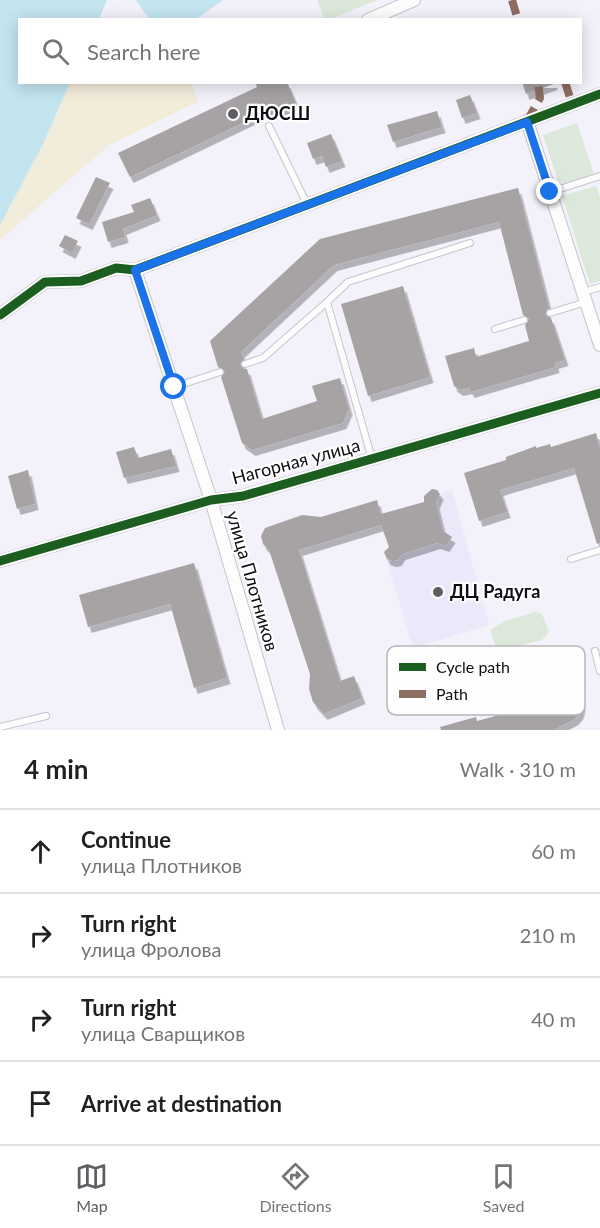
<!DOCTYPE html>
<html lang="en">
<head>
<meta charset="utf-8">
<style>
	:root { --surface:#fff; --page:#f6f6f6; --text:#202124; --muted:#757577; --line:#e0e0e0; --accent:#5e5d64 }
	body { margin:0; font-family:Lato,sans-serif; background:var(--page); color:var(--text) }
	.stop { position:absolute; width:18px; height:18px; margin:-14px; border:4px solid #1a73e8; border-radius:50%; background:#fff }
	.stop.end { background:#1a73e8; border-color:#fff; box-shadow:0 2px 6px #0008 }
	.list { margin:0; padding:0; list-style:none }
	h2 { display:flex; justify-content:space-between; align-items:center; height:78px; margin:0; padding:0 24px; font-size:26px }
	h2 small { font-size:20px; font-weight:400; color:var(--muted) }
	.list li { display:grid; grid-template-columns:39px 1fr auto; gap:18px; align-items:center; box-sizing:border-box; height:84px; padding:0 24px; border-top:2px solid var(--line) }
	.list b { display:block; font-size:22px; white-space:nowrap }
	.list p { margin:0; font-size:20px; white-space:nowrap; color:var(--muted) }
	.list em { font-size:20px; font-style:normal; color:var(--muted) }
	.icon { flex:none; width:33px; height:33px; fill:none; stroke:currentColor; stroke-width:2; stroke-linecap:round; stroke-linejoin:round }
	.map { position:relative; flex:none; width:600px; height:730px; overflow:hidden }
	.search { position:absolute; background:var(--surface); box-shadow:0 3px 15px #0003; left:18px; right:18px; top:18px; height:66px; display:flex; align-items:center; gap:15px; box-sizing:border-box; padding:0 21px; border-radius:0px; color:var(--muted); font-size:22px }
	.sheet { height:414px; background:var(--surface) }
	nav { display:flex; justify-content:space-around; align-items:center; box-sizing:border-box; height:84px; border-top:2px solid var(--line); background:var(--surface); font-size:16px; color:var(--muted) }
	nav a { display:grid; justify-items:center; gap:3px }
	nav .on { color:var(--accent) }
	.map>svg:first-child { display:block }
	.built { fill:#ebe8fa }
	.green { fill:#dce9da }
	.sand { fill:#f2ecdb }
	.water { fill:#c2e5f0 }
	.pier { fill:#f3f2fa }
	.building { fill:#a7a3a5; filter:url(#shadow) }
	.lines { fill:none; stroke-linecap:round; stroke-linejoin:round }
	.lane-casing { stroke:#c6c4cc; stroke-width:8 }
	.street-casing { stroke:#c6c4cc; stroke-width:14 }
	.lane { stroke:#fdfdfe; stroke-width:6 }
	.street { stroke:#fdfdfe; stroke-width:12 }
	.quiet { stroke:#8d6e63; stroke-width:8; stroke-dasharray:15 8; stroke-linecap:butt }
	.cycleway-casing { stroke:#fefefe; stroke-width:13 }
	.cycleway { stroke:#1b5e20; stroke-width:9 }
	.route { stroke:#1a73e8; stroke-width:8 }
	.poi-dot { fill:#5e5d64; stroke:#fefefe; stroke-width:2 }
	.labels { text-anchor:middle; stroke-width:4.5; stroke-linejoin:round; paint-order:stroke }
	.poi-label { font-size:18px; font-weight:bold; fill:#0e0d13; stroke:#fefefe; text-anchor:start }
	.street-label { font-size:18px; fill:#0e0d13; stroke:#fefefe }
	.key { fill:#fefefe; stroke:#b6b6b8; stroke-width:1.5 }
	.key-label { font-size:16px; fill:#0e0d13 }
</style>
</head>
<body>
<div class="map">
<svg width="600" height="730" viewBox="0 0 600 730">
	<defs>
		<filter id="shadow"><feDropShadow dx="3.5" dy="6" stdDeviation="0" flood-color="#0004"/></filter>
	</defs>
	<rect width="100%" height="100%" fill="#f3f2fa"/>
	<!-- built -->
	<polygon class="built" points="432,489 437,490 440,494 452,490 489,625 413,648 384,552 389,547 381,525 384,524 381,514 424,502 424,496"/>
	<!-- green -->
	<g class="green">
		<polygon points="317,0 377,0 331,19 325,20"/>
		<polygon points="577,123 594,174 567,183 558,180 543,135"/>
		<polygon points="596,186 600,197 600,281 590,284 562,196"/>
		<polygon points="535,612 542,614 549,632 542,640 497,651 490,630 505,621"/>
	</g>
	<!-- sand -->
	<polygon class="sand" points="70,83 196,83 192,85 199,101 108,146 0,240 0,225 43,144"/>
	<!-- water -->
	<g class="water">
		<polygon points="0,0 107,0 99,19 20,20 20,82 70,83 43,144 0,225"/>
		<polygon points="110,0 223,0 195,20 124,19"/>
	</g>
	<!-- pier -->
	<polygon class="pier" points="110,0 136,0 149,19 124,19"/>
	<!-- building -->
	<g class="building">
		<polygon points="255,82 287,82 296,103 270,115 268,111 130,177 118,153 257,87"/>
		<polygon points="522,82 554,82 554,84 526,94"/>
		<polygon points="470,95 477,113 462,118 456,100"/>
		<polygon points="437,111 442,127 393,142 387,125"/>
		<polygon points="331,134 342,161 326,167 322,156 313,159 307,143"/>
		<polygon points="96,177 110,183 89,224 76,218"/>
		<polygon points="518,188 549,308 545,314 551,318 565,360 555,363 556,367 471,392 469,388 460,390 454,386 445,356 474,348 476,357 529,341 525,325 529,319 523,315 499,222 334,265 241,352 244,359 240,364 242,368 247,369 262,419 317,401 312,386 340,378 349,409 343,423 252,450 242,443 221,377 225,371 218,367 210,341 320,239"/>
		<polygon points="150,198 157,215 123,229 125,237 108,242 102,222 134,212 131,205"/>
		<polygon points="65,235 78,241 72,253 59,246"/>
		<polygon points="403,286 430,377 368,396 341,304"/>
		<polygon points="596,433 600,448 600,543 597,544 574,468 500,490 507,512 479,521 464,473 506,460 506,457 536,446 536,448 550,444 551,447"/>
		<polygon points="134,447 138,458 171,449 176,466 124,478 116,452"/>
		<polygon points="28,470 35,504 17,509 8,476"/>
		<polygon points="432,489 437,490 440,494 436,503 443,531 452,537 446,546 437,543 402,554 398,560 393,561 387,559 384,552 389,547 381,525 299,550 340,681 354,676 362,698 324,714 313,702 309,689 310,674 269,550 263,544 261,536 265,528 302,515 321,517 377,500 381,514 424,502 424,496"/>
		<polygon points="194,563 227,678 194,688 170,604 88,627 79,595"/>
		<polygon points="573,669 582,677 578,687 582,705 580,713 575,719 554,730 441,730 440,727 476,717 477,721 499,715 497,710 523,703 525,708 543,703 551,688 548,676"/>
	</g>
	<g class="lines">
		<!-- lane casing -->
		<g class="lane-casing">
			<g id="lane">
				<polyline points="269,126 307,204"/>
				<polyline points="550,192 600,176"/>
				<polyline points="583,292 600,287"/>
				<polyline points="550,313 586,302"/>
				<polyline points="495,329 524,320"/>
				<polyline points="245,364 263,358 327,302"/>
				<polyline points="174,387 220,372"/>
				<polyline points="372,459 327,302 348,282 470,243"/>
				<polyline points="571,559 600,550"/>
				<polyline points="595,651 600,671"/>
				<polyline points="0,727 46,716"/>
			</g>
		</g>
		<!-- street casing -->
		<g class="street-casing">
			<g id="street">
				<polyline points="368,20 414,0"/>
				<polyline points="527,121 600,345"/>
				<polyline points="135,270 211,500 278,730"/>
				<polyline points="0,315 45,282 81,281 116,268 135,270 600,94"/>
				<polyline points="0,561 211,500 243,496 600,393"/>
			</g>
		</g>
		<!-- lane -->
		<use href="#lane" class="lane"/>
		<!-- street -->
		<use href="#street" class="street"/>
		<!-- quiet -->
		<g class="quiet">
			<polyline points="512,0 518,20"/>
			<polyline points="565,82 572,104"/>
			<polyline points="527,121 540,98 538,82"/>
		</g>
		<!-- cycleway casing -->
		<g class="cycleway-casing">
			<g id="cycleway">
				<polyline points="0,315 45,282 81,281 116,268 135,270 600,94"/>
				<polyline points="0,561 211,500 243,496 600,393"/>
			</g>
		</g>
		<!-- cycleway -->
		<use href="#cycleway" class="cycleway"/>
	</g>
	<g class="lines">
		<!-- route -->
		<polyline class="route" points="174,387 135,270 527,122 550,192"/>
	</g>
	<!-- markers -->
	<g class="poi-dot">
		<circle cx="233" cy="114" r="6"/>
		<circle cx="438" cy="592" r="6"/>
	</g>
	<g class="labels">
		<!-- poi labels -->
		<g class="poi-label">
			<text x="245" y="120">ДЮСШ</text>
			<text x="450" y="598">ДЦ Радуга</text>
		</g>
		<!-- street labels -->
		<g class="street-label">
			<text transform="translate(296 462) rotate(-15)" y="6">Нагорная улица</text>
			<text transform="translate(252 581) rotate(74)" y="6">улица Плотников</text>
		</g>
	</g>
	<!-- legend -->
	<rect x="387" y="646" width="198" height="69" rx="9" class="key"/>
	<rect x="399" y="663" width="27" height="8" fill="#1b5e20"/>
	<rect x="399" y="690" width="27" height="8" fill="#8d6e63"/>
	<g class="key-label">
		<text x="436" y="673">Cycle path</text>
		<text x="436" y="700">Path</text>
	</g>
</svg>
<div class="stop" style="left:174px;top:387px"></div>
<div class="stop end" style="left:550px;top:192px"></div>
<div class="search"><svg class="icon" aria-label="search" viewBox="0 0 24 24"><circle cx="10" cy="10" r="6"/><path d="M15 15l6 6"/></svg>Search here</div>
</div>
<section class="sheet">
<h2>4 min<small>Walk · 310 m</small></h2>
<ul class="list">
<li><svg class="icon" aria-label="ahead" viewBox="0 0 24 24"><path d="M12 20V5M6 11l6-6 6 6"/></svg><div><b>Continue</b><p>улица Плотников</p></div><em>60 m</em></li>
<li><svg class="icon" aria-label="right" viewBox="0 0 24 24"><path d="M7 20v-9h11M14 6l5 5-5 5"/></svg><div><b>Turn right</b><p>улица Фролова</p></div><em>210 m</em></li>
<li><svg class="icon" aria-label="right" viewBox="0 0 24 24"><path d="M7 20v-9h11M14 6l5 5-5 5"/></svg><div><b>Turn right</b><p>улица Сварщиков</p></div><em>40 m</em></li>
<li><svg class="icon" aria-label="arrive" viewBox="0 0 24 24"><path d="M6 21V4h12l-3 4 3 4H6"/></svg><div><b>Arrive at destination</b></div></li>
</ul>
</section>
<nav>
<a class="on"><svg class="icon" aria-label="map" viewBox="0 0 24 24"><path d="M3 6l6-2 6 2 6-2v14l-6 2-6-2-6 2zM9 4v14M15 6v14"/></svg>Map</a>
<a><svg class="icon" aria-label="directions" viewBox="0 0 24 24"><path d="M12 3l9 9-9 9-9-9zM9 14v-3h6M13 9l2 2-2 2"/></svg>Directions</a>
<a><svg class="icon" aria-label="saved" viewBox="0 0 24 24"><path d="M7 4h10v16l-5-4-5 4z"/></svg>Saved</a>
</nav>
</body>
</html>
